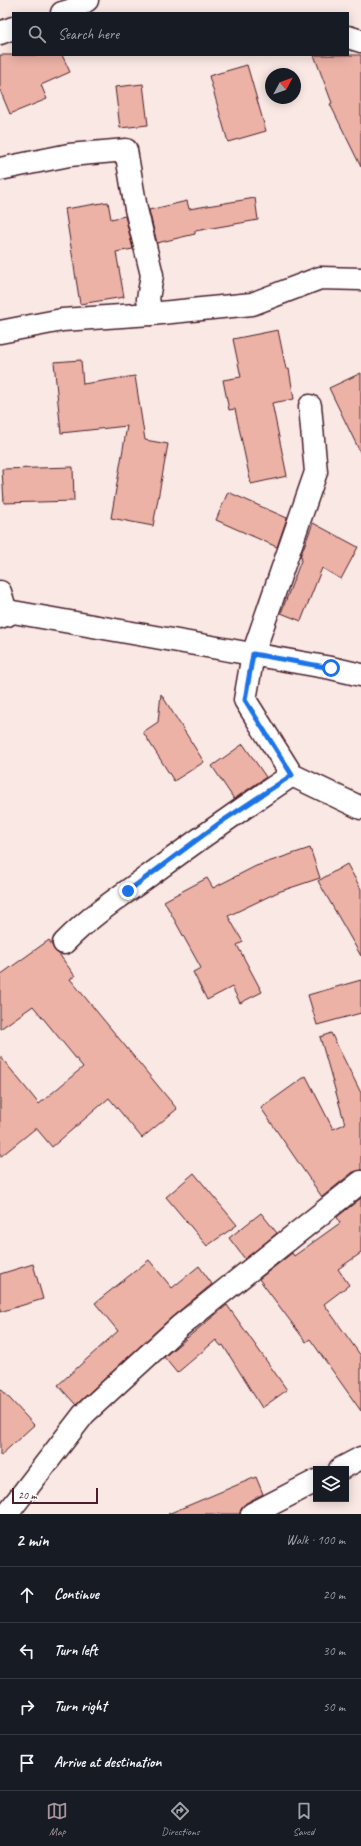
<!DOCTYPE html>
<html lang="en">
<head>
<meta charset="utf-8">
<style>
	:root { --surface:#171b24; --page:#242831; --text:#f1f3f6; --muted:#9ea1a6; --line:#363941; --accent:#a6949b }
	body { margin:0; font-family:Caveat,sans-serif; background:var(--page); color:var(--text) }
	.controls { position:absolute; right:12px; bottom:12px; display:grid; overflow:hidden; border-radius:0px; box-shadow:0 2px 10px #0003 }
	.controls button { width:36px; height:36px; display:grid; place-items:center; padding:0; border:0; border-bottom:1px solid var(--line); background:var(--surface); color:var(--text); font:20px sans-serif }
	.compass { position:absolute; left:265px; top:68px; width:36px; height:36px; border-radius:50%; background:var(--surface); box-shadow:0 2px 10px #0003; rotate:49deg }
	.scale { position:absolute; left:12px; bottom:10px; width:86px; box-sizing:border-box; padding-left:4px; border:2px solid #4a1f2b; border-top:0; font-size:11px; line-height:14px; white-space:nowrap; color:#4a1f2b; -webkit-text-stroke:3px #fff; paint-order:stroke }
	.stop { position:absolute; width:12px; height:12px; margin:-9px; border:3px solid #1a73e8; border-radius:50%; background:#fff }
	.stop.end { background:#1a73e8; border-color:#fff; box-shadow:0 1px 4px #0008 }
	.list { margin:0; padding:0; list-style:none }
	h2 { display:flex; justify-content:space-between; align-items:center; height:52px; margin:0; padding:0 16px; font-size:17px }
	h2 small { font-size:13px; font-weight:400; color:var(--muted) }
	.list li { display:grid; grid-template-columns:26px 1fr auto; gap:12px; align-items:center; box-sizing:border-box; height:56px; padding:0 16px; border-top:1px solid var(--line) }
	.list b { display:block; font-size:15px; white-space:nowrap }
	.list em { font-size:13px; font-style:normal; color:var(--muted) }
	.icon { flex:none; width:22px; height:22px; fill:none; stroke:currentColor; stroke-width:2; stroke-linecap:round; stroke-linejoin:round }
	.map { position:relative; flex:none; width:361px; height:1514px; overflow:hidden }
	.search { position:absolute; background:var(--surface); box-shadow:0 2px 10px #0003; left:12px; right:12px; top:12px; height:44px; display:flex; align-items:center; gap:10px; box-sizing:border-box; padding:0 14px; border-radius:0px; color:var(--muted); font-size:15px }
	.sheet { height:276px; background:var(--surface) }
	nav { display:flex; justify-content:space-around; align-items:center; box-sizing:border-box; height:56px; border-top:1px solid var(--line); background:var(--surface); font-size:11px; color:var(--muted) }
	nav a { display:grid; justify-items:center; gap:2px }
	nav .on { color:var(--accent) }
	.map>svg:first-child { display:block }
	.building { fill:#ecb2a6; stroke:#4a1f2b }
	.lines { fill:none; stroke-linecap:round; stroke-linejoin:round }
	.minor-casing { stroke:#4a1f2b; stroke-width:25 }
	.tertiary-casing { stroke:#4a1f2b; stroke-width:25 }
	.minor { stroke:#fff; stroke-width:22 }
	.tertiary { stroke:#fff; stroke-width:22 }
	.route { stroke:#1a73e8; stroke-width:5 }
</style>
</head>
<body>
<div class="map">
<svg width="361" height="1514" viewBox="0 0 361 1514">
	<rect width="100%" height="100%" fill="#f9e8e4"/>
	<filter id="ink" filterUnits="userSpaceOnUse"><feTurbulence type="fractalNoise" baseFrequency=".025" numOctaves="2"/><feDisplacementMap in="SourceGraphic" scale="8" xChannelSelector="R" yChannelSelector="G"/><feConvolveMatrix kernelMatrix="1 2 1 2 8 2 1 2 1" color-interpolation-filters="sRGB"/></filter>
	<g filter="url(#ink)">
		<!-- building -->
		<g class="building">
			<polygon points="0,55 62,55 70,72 41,85 47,99 10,114 0,90"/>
			<polygon points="314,55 361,55 361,167 330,104 332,103"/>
			<polygon points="247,65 266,131 228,142 209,76"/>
			<polygon points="143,84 148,125 120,128 115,87"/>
			<polygon points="255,198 258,220 195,231 195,234 157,243 149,210 187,201 189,209"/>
			<polygon points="108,202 111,219 125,216 133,249 116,252 124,297 80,304 65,209"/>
			<polygon points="278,330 286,369 289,369 294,399 272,403 287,476 251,484 235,409 229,410 223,380 241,377 233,339"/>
			<polygon points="81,360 83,384 135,376 145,440 168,444 153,526 111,518 127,426 61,433 54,362"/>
			<polygon points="361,373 361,454 329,388"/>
			<polygon points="73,467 74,501 4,503 2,469"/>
			<polygon points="228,492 287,518 277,547 216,520"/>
			<polygon points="313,523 358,547 341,579 322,568 301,621 281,613 302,558 300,557"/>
			<polygon points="161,694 204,762 174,781 143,732 158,722"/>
			<polygon points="243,744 266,777 234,799 212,766"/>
			<polygon points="310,848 320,878 278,892 228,916 243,942 237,945 262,992 240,1003 232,987 207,1000 193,972 201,968 164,901 207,878 213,888 256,866"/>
			<polygon points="347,864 361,889 361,956 318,881"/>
			<polygon points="49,940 55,951 59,954 75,976 70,979 177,1109 142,1138 109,1098 52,1147 36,1128 0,1157 0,1056 39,1104 83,1067 33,1006 0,1029 0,975"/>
			<polygon points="361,980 361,1013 317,1025 308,995"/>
			<polygon points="331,1033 361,1093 361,1170 353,1172 322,1197 261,1108 306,1076 333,1129 345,1124 320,1037"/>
			<polygon points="194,1173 237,1225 207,1246 166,1197"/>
			<polygon points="361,1198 361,1253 338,1269 349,1285 324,1304 361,1356 361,1411 310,1339 306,1342 259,1279 292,1253 294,1256 340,1223 337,1217"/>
			<polygon points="261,1213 277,1233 245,1259 229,1238"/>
			<polygon points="149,1260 172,1288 199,1266 212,1284 172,1317 76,1405 58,1385 118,1331 95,1303"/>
			<polygon points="33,1264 43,1299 0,1312 0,1274"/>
			<polygon points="227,1305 287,1390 262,1408 223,1345 221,1346 216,1340 177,1373 164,1357"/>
			<polygon points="0,1388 34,1425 0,1456"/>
			<polygon points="256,1477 263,1494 246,1503 241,1508 240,1514 168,1514"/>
		</g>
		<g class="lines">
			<!-- minor casing -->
			<g class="minor-casing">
				<g id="minor">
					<polyline points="62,13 72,10 87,0"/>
					<polyline points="0,33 13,28"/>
					<polyline points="348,37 361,41"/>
					<polyline points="0,169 69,155 126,150 136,209 152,275 148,299 151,314 252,304 320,278 361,279"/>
					<polyline points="0,332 62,320 151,314"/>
					<polyline points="310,406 316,472 253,654 245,700 292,775 361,808"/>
					<polyline points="0,592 7,615"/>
					<path d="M 64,943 C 87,919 116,899 143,880 C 192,844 241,809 292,775"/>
					<polyline points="340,1469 361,1458"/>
					<polyline points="7,1514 84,1414 180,1326 361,1182"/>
					<polyline points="252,1514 316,1481"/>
				</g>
			</g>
			<!-- tertiary casing -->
			<g class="tertiary-casing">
				<polyline id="tertiary" points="0,617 13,612 331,668 361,675"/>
			</g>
			<!-- minor -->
			<use href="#minor" class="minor"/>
			<!-- tertiary -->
			<use href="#tertiary" class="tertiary"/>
		</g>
	</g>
	<g class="lines" filter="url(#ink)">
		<!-- route -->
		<polyline class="route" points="128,891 221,822 292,775 245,700 253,654 331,668"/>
	</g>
</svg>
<div class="controls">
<button><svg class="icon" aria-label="layers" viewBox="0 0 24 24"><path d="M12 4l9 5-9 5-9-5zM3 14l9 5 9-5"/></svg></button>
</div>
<svg class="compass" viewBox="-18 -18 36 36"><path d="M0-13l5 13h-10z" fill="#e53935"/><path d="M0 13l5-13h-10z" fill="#9ea1a6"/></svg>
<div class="scale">20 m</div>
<div class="stop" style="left:331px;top:668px"></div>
<div class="stop end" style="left:128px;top:891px"></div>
<div class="search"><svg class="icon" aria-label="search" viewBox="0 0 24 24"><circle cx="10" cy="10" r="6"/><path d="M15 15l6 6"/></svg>Search here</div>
</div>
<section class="sheet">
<h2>2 min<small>Walk · 100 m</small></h2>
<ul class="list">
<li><svg class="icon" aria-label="ahead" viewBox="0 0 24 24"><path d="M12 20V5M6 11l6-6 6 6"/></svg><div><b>Continue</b></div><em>20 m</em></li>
<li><svg class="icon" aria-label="left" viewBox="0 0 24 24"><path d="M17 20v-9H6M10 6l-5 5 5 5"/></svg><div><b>Turn left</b></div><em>30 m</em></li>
<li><svg class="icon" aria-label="right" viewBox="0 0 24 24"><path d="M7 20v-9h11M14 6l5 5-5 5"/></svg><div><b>Turn right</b></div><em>50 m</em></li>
<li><svg class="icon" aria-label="arrive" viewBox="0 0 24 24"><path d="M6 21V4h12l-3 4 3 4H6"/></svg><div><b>Arrive at destination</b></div></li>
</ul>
</section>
<nav>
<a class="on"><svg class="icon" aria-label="map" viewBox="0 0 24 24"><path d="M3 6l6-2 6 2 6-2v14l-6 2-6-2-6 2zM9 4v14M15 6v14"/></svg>Map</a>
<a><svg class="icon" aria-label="directions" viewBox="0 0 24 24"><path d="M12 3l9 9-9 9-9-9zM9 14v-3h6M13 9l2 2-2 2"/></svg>Directions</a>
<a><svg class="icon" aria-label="saved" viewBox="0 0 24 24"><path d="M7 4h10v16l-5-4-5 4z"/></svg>Saved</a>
</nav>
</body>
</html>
